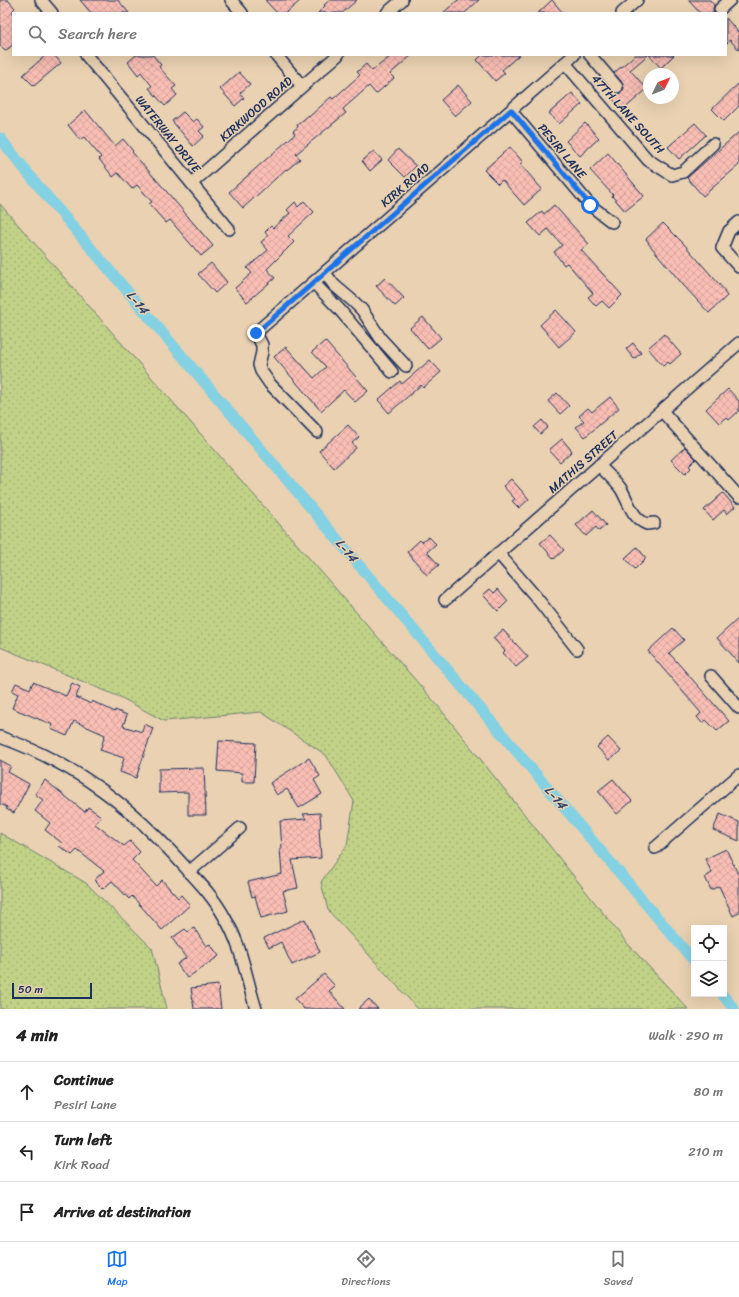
<!DOCTYPE html>
<html lang="en">
<head>
<meta charset="utf-8">
<style>
	:root { --surface:#fff; --page:#f2f2f2; --text:#222; --muted:#767676; --line:#e0e0e0; --accent:#1a73e8 }
	body { margin:0; font-family:Sriracha,sans-serif; background:var(--page); color:var(--text) }
	.controls { position:absolute; right:12px; bottom:12px; display:grid; overflow:hidden; border-radius:0px; box-shadow:0 4px 16px #0002 }
	.controls button { width:36px; height:36px; display:grid; place-items:center; padding:0; border:0; border-bottom:1px solid var(--line); background:var(--surface); color:var(--text); font:20px sans-serif }
	.compass { position:absolute; left:643px; top:68px; width:36px; height:36px; border-radius:50%; background:var(--surface); box-shadow:0 4px 16px #0002; rotate:47deg }
	.scale { position:absolute; left:12px; bottom:10px; width:80px; box-sizing:border-box; padding-left:4px; border:2px solid #1b2f5e; border-top:0; font-size:11px; line-height:14px; white-space:nowrap; color:#1b2f5e; -webkit-text-stroke:3px #e9d1b1; paint-order:stroke }
	.stop { position:absolute; width:12px; height:12px; margin:-9px; border:3px solid #1a73e8; border-radius:50%; background:#fff }
	.stop.end { background:#1a73e8; border-color:#fff; box-shadow:0 1px 4px #0008 }
	.list { margin:0; padding:0; list-style:none }
	h2 { display:flex; justify-content:space-between; align-items:center; height:52px; margin:0; padding:0 16px; font-size:17px }
	h2 small { font-size:13px; font-weight:400; color:var(--muted) }
	.list li { display:grid; grid-template-columns:26px 1fr auto; gap:12px; align-items:center; box-sizing:border-box; height:60px; padding:0 16px; border-top:1px solid var(--line) }
	.list b { display:block; font-size:15px; white-space:nowrap }
	.list p { margin:0; font-size:13px; white-space:nowrap; color:var(--muted) }
	.list em { font-size:13px; font-style:normal; color:var(--muted) }
	.icon { flex:none; width:22px; height:22px; fill:none; stroke:currentColor; stroke-width:2; stroke-linecap:round; stroke-linejoin:round }
	.map { position:relative; flex:none; width:739px; height:1009px; overflow:hidden }
	.search { position:absolute; background:var(--surface); box-shadow:0 4px 16px #0002; left:12px; right:12px; top:12px; height:44px; display:flex; align-items:center; gap:10px; box-sizing:border-box; padding:0 14px; border-radius:0px; color:var(--muted); font-size:15px }
	.sheet { height:232px; background:var(--surface) }
	nav { display:flex; justify-content:space-around; align-items:center; box-sizing:border-box; height:56px; border-top:1px solid var(--line); background:var(--surface); font-size:11px; color:var(--muted) }
	nav a { display:grid; justify-items:center; gap:2px }
	nav .on { color:var(--accent) }
	.map>svg:first-child { display:block }
	.grass { fill:url(#grass-dots); stroke:#6e8072 }
	.lines { fill:none; stroke-linecap:round; stroke-linejoin:round }
	.canal { stroke:#84d1e3; stroke-width:11 }
	.building { fill:url(#building-cross-hatch); stroke:#1b2f5e }
	.minor-casing { stroke:#1b2f5e; stroke-width:14 }
	.minor { stroke:#e9d1b1; stroke-width:11 }
	.route { stroke:#1a73e8; stroke-width:5 }
	.labels { text-anchor:middle; stroke-width:3; stroke-linejoin:round; paint-order:stroke }
	.street-label { font-size:12px; fill:#1b2f5e; stroke:#e9d1b1 }
	.water-label { font-size:13px; font-style:italic; fill:#263f6b; stroke:#e9d1b1 }
</style>
</head>
<body>
<div class="map">
<svg width="739" height="1009" viewBox="0 0 739 1009">
	<defs>
		<pattern id="grass-dots" width="8" height="8" patternUnits="userSpaceOnUse"><rect width="8" height="8" fill="#c1d287"/><path d="M2 2h.1M6 6h.1" fill="none" stroke="#a5b577" stroke-width="1.8" stroke-linecap="round"/></pattern>
		<pattern id="building-cross-hatch" width="8" height="8" patternUnits="userSpaceOnUse"><rect width="8" height="8" fill="#f9beb4"/><path d="M0 0l8 8M0 8l8-8" fill="none" stroke="#d5a49d"/></pattern>
	</defs>
	<rect width="100%" height="100%" fill="#e9d1b1"/>
	<filter id="ink" filterUnits="userSpaceOnUse"><feTurbulence type="fractalNoise" baseFrequency=".025" numOctaves="2"/><feDisplacementMap in="SourceGraphic" scale="8" xChannelSelector="R" yChannelSelector="G"/><feConvolveMatrix kernelMatrix="1 2 1 2 8 2 1 2 1" color-interpolation-filters="sRGB"/></filter>
	<g filter="url(#ink)">
		<!-- grass -->
		<g class="grass">
			<polygon points="0,204 438,706 627,943 688,1009 418,1009 328,910 321,882 347,845 354,801 326,755 261,712 164,721 120,697 0,647"/>
			<polygon points="0,833 86,883 152,948 167,1009 0,1009"/>
		</g>
		<g class="lines">
			<!-- canal -->
			<g class="canal">
				<polyline points="0,138 35,182 694,961"/>
				<polyline points="722,994 734,1009"/>
			</g>
		</g>
		<!-- building -->
		<g class="building">
			<polygon points="0,0 8,0 15,8 13,10 13,45 5,51 0,46"/>
			<polygon points="80,0 118,0 129,13 91,13"/>
			<polygon points="265,0 301,0 286,13 277,13"/>
			<polygon points="330,0 357,0 342,13 318,13 325,6 324,5"/>
			<polygon points="458,0 479,0 465,13 443,13"/>
			<polygon points="552,0 563,13 538,13"/>
			<polygon points="688,0 710,0 714,5 713,10 714,13 700,13"/>
			<polygon points="726,18 739,33 739,50 730,40 726,44"/>
			<polygon points="46,55 54,55 61,63 34,86 23,75"/>
			<polygon points="136,55 153,55 161,65 159,67 176,86 172,89 177,95 165,106 149,88 152,86 141,72 138,75 128,62"/>
			<polygon points="392,55 412,55 390,74 394,78 376,94 369,86 343,109 346,113 296,154 300,159 287,170 286,169 243,208 229,192 295,134 293,131 298,127 297,125 309,115 310,116 331,97 333,99 360,75 357,72 366,64 372,71"/>
			<polygon points="482,55 519,55 502,70 505,73 495,81 477,60"/>
			<polygon points="635,55 648,55 630,70 647,89 623,110 612,98 622,92 624,88 622,82 614,73"/>
			<polygon points="649,55 674,55 661,68"/>
			<polygon points="239,72 250,84 240,93 244,98 235,106 220,89"/>
			<polygon points="739,83 739,106 724,121 712,109"/>
			<polygon points="458,85 472,101 455,116 441,100"/>
			<polygon points="572,93 582,104 559,124 549,113"/>
			<polygon points="85,110 115,146 123,139 133,151 132,152 161,185 213,246 201,256 170,220 166,223 149,204 152,202 137,185 132,189 118,173 113,177 99,159 101,157 84,137 80,140 68,125"/>
			<polygon points="183,112 193,122 197,119 204,127 199,131 204,136 193,146 172,121"/>
			<polygon points="585,123 599,138 580,156 566,141"/>
			<polygon points="695,123 706,135 679,159 668,147"/>
			<polygon points="739,132 739,165 703,196 687,178"/>
			<polygon points="510,147 523,162 520,164 542,189 524,205 502,180 498,184 484,170"/>
			<polygon points="398,149 416,166 405,177 388,160"/>
			<polygon points="374,151 382,160 370,171 362,161"/>
			<polygon points="608,153 644,196 625,211 612,196 613,195 590,170"/>
			<polygon points="304,201 314,212 288,236 294,242 267,269 275,278 247,302 235,288 252,273 247,268 268,250 261,242 268,236 265,232 271,226 273,228 290,213 287,210 295,202 298,207"/>
			<polygon points="554,205 589,244 581,250 622,295 609,308 602,301 596,306 588,297 593,293 567,263 564,265 554,252 562,245 548,229 540,236 528,223 542,211 544,214"/>
			<polygon points="663,223 683,243 725,291 724,292 727,296 709,313 684,286 648,243 649,243 646,239"/>
			<polygon points="211,263 227,282 215,293 198,274"/>
			<polygon points="385,278 404,298 395,306 376,286"/>
			<polygon points="556,310 576,332 559,347 540,325"/>
			<polygon points="423,317 441,338 428,349 410,328"/>
			<polygon points="664,334 681,354 670,364 668,362 663,366 648,348"/>
			<polygon points="325,341 368,391 355,402 344,390 321,411 274,357 286,347 314,378 326,367 312,352"/>
			<polygon points="633,343 641,353 634,359 626,349"/>
			<polygon points="430,360 441,372 423,388 421,385 389,413 378,400 400,381 402,384"/>
			<polygon points="728,389 739,401 739,411 729,420 726,417 719,423 706,409"/>
			<polygon points="557,393 569,406 560,414 548,401"/>
			<polygon points="610,397 619,408 585,437 576,427 584,421 579,416 588,408 592,412"/>
			<polygon points="542,420 548,427 540,434 534,427"/>
			<polygon points="348,425 359,437 352,443 356,448 334,468 319,451"/>
			<polygon points="562,439 572,451 560,462 549,450"/>
			<polygon points="685,447 696,459 689,466 691,468 685,474 671,460"/>
			<polygon points="511,479 529,499 519,508 512,501 515,499 503,486"/>
			<polygon points="723,493 735,507 727,514 724,510 713,520 704,510"/>
			<polygon points="593,510 606,525 599,531 596,527 586,536 576,525"/>
			<polygon points="550,535 564,550 554,559 540,543"/>
			<polygon points="429,537 436,544 427,552 439,565 427,575 407,552 420,540 422,542"/>
			<polygon points="637,547 646,558 635,569 625,558"/>
			<polygon points="490,589 494,593 498,589 508,601 498,611 483,595"/>
			<polygon points="739,618 739,663 717,638"/>
			<polygon points="673,628 684,640 669,653 729,721 717,731 706,720 702,723 697,717 701,713 648,651"/>
			<polygon points="503,630 528,657 516,667 503,653 505,651 493,638"/>
			<polygon points="33,682 66,696 72,683 80,687 76,697 91,704 92,701 115,712 115,710 127,715 123,726 142,732 144,724 153,728 136,778 120,772 124,758 100,750 105,735 74,721 67,736 51,729 53,725 12,708 18,694 12,691 16,683 30,689"/>
			<polygon points="608,737 621,751 609,760 597,747"/>
			<polygon points="219,741 256,743 254,782 242,782 242,773 217,771"/>
			<polygon points="309,758 320,776 314,780 322,794 299,808 287,789 277,795 270,783"/>
			<polygon points="0,760 11,766 8,772 29,784 14,813 6,809 7,807 0,804"/>
			<polygon points="204,768 206,815 188,815 188,792 159,793 159,769"/>
			<polygon points="613,779 632,801 617,814 598,791"/>
			<polygon points="45,780 85,812 88,807 101,816 95,824 124,846 130,841 140,852 132,860 156,886 162,880 178,898 181,895 190,905 162,930 132,896 129,899 112,881 103,889 94,880 104,871 77,850 72,855 59,846 62,843 45,830 50,823 35,811 43,800 35,794"/>
			<polygon points="320,813 321,827 319,828 321,858 292,860 298,888 283,891 288,911 261,918 255,896 252,897 248,882 282,874 280,849 282,849 280,821 306,819 303,814"/>
			<polygon points="720,814 739,822 739,841 713,830"/>
			<polygon points="726,849 739,876 739,913 733,916 719,886 711,890 705,877 712,873 705,859"/>
			<polygon points="305,919 320,952 292,965 281,942 269,948 264,938"/>
			<polygon points="194,928 206,946 210,944 219,956 187,978 177,964 186,958 172,938 185,929 188,932"/>
			<polygon points="324,974 335,986 329,991 345,1009 304,1009 295,999"/>
			<polygon points="218,985 221,1009 194,1009 191,988"/>
			<polygon points="369,999 378,1009 358,1009"/>
		</g>
		<g class="lines">
			<!-- minor casing -->
			<g class="minor-casing">
				<g id="minor">
					<polyline points="41,0 52,13"/>
					<polyline points="231,0 242,13"/>
					<polyline points="720,9 730,0"/>
					<polyline points="387,13 402,0"/>
					<polyline points="622,13 637,0"/>
					<polyline points="86,55 229,229"/>
					<polyline points="276,55 302,86"/>
					<polyline points="590,55 617,87"/>
					<polyline points="565,63 648,160 672,175 683,172 713,144"/>
					<polyline points="511,111 590,205 612,222"/>
					<polyline points="192,183 338,55"/>
					<polyline points="739,222 729,231 722,248 739,267"/>
					<polyline points="325,273 334,285 354,302 362,310 381,339 406,366"/>
					<polyline points="314,283 339,309 392,372"/>
					<polyline points="256,333 262,345 262,352 259,365 261,371 270,384 317,432"/>
					<polyline points="253,335 574,55"/>
					<polyline points="662,411 739,497"/>
					<path d="M 599,465 C 606,473 615,480 621,489 C 628,500 632,519 647,524 L 654,523"/>
					<polyline points="498,553 536,597 577,649"/>
					<polyline points="445,600 739,343"/>
					<polyline points="711,676 739,708"/>
					<path d="M 0,737 C 77,764 132,807 186,868 C 200,883 215,899 225,918 C 242,946 246,978 256,1009"/>
					<polyline points="655,848 739,775"/>
					<polyline points="189,872 240,828"/>
				</g>
			</g>
			<!-- minor -->
			<use href="#minor" class="minor"/>
		</g>
	</g>
	<g class="lines" filter="url(#ink)">
		<!-- route -->
		<polyline class="route" points="256,333 511,110 590,205"/>
	</g>
	<g class="labels">
		<!-- street labels -->
		<g class="street-label">
			<text transform="translate(256 109) rotate(-41)" y="4">KIRKWOOD ROAD</text>
			<text transform="translate(628 114) rotate(48)" y="4">47TH LANE SOUTH</text>
			<text transform="translate(168 134) rotate(51)" y="4">WATERWAY DRIVE</text>
			<text transform="translate(562 151) rotate(50)" y="4">PESIRI LANE</text>
			<text transform="translate(405 185) rotate(-41)" y="4">KIRK ROAD</text>
			<text transform="translate(583 462) rotate(-41)" y="4">MATHIS STREET</text>
		</g>
		<!-- water labels -->
		<g class="water-label">
			<text transform="translate(138 302) rotate(50)" y="5">L-14</text>
			<text transform="translate(347 550) rotate(50)" y="5">L-14</text>
			<text transform="translate(556 797) rotate(50)" y="5">L-14</text>
		</g>
	</g>
</svg>
<div class="controls">
<button><svg class="icon" aria-label="locate" viewBox="0 0 24 24"><circle cx="12" cy="12" r="6"/><path d="M12 2v4M12 18v4M2 12h4M18 12h4"/></svg></button>
<button><svg class="icon" aria-label="layers" viewBox="0 0 24 24"><path d="M12 4l9 5-9 5-9-5zM3 14l9 5 9-5"/></svg></button>
</div>
<svg class="compass" viewBox="-18 -18 36 36"><path d="M0-13l5 13h-10z" fill="#e53935"/><path d="M0 13l5-13h-10z" fill="#767676"/></svg>
<div class="scale">50 m</div>
<div class="stop" style="left:590px;top:205px"></div>
<div class="stop end" style="left:256px;top:333px"></div>
<div class="search"><svg class="icon" aria-label="search" viewBox="0 0 24 24"><circle cx="10" cy="10" r="6"/><path d="M15 15l6 6"/></svg>Search here</div>
</div>
<section class="sheet">
<h2>4 min<small>Walk · 290 m</small></h2>
<ul class="list">
<li><svg class="icon" aria-label="ahead" viewBox="0 0 24 24"><path d="M12 20V5M6 11l6-6 6 6"/></svg><div><b>Continue</b><p>Pesiri Lane</p></div><em>80 m</em></li>
<li><svg class="icon" aria-label="left" viewBox="0 0 24 24"><path d="M17 20v-9H6M10 6l-5 5 5 5"/></svg><div><b>Turn left</b><p>Kirk Road</p></div><em>210 m</em></li>
<li><svg class="icon" aria-label="arrive" viewBox="0 0 24 24"><path d="M6 21V4h12l-3 4 3 4H6"/></svg><div><b>Arrive at destination</b></div></li>
</ul>
</section>
<nav>
<a class="on"><svg class="icon" aria-label="map" viewBox="0 0 24 24"><path d="M3 6l6-2 6 2 6-2v14l-6 2-6-2-6 2zM9 4v14M15 6v14"/></svg>Map</a>
<a><svg class="icon" aria-label="directions" viewBox="0 0 24 24"><path d="M12 3l9 9-9 9-9-9zM9 14v-3h6M13 9l2 2-2 2"/></svg>Directions</a>
<a><svg class="icon" aria-label="saved" viewBox="0 0 24 24"><path d="M7 4h10v16l-5-4-5 4z"/></svg>Saved</a>
</nav>
</body>
</html>
